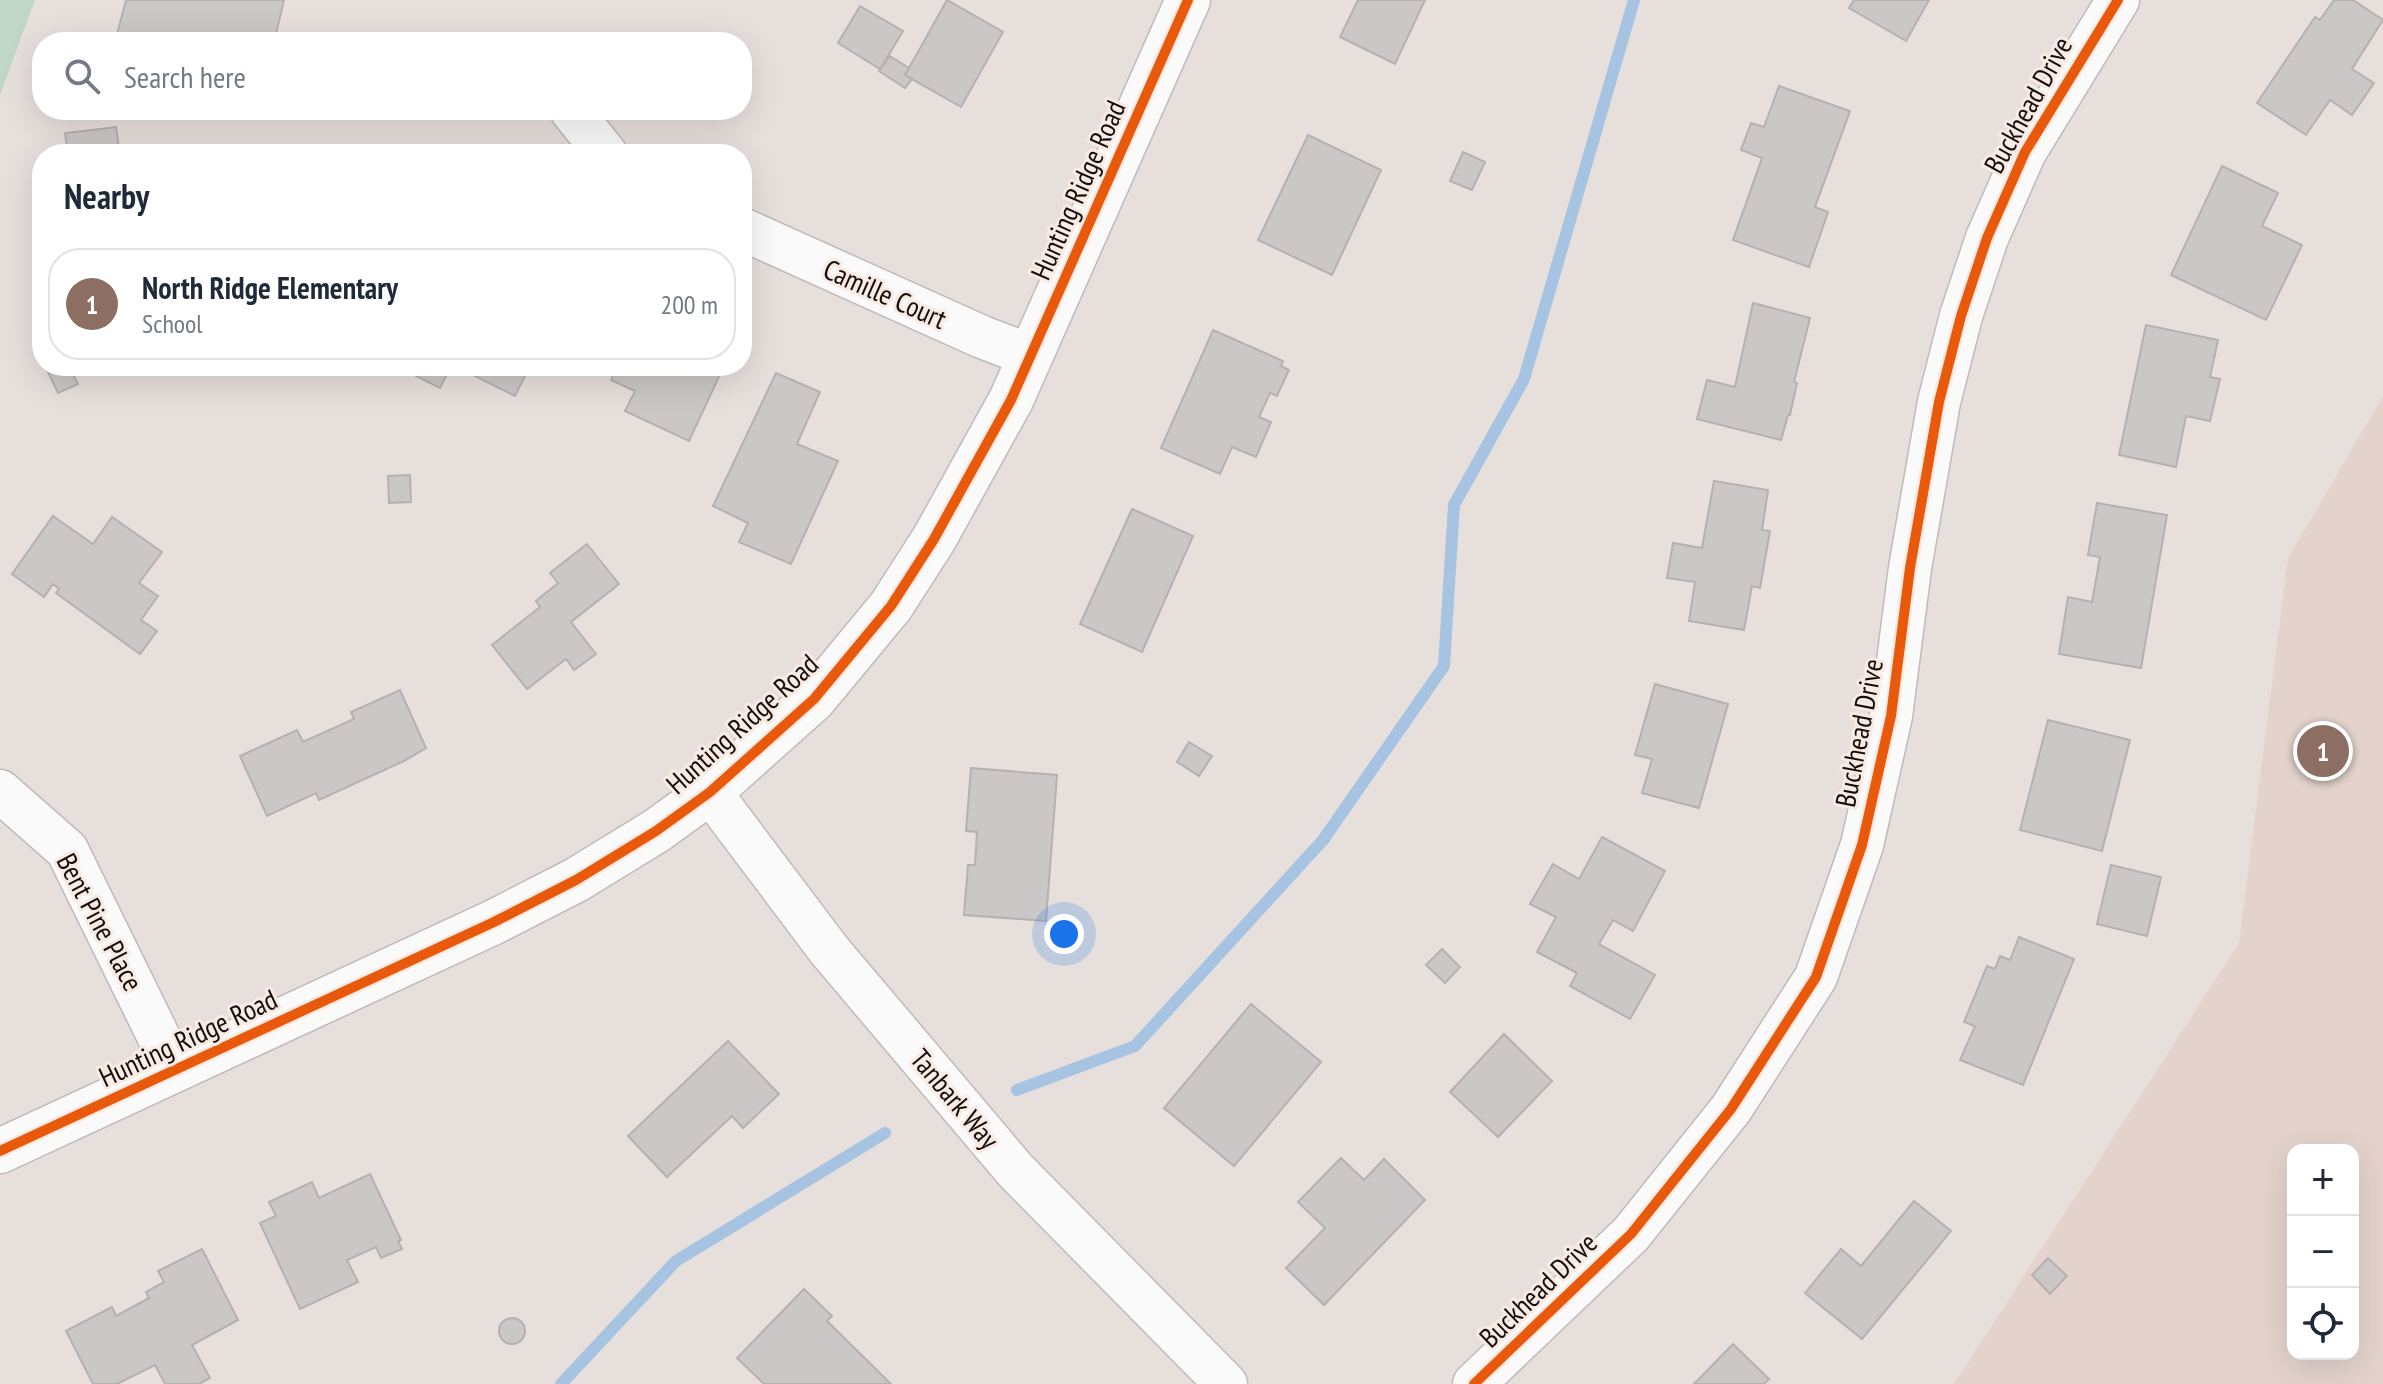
<!DOCTYPE html>
<html lang="en">
<head>
<meta charset="utf-8">
<style>
	:root { --surface:#fff; --page:#f2f2f3; --text:#1f2937; --muted:#747a83; --line:#e0e1e3; --accent:#db2777 }
	body { margin:0; font-family:"PT Sans Narrow",sans-serif; background:var(--page); color:var(--text) }
	.controls { position:absolute; right:24px; bottom:24px; display:grid; overflow:hidden; border-radius:16px; box-shadow:0 8px 32px #0002 }
	.controls button { width:72px; height:72px; display:grid; place-items:center; padding:0; border:0; border-bottom:2px solid var(--line); background:var(--surface); color:var(--text); font:40px sans-serif }
	.you { position:absolute; left:1064px; top:934px; width:28px; height:28px; margin:-20px; border:6px solid #fff; border-radius:50%; background:#1a73e8; box-shadow:0 0 0 12px #1a73e833 }
	.badge { display:grid; place-items:center; width:52px; height:52px; border-radius:50%; background:var(--accent); color:#fff; font-size:26px; font-weight:700 }
	.pin { position:absolute; translate:-50% -50%; border:4px solid #fff; box-shadow:0 2px 8px #0006 }
	.list { margin:0; padding:0; list-style:none }
	h2 { display:flex; justify-content:space-between; align-items:center; height:104px; margin:0; padding:0 32px; font-size:34px }
	h2 small { font-size:26px; font-weight:400; color:var(--muted) }
	.list li { display:grid; grid-template-columns:52px 1fr auto; gap:24px; align-items:center; box-sizing:border-box; height:112px; margin:0 16px 16px; padding:0 16px; border:2px solid var(--line); border-radius:32px }
	.list b { display:block; font-size:30px; white-space:nowrap }
	.list p { margin:0; font-size:26px; white-space:nowrap; color:var(--muted) }
	.list em { font-size:26px; font-style:normal; color:var(--muted) }
	.icon { flex:none; width:44px; height:44px; fill:none; stroke:currentColor; stroke-width:2; stroke-linecap:round; stroke-linejoin:round }
	.map { position:relative; flex:none; width:2383px; height:1384px; overflow:hidden }
	.search { position:absolute; background:var(--surface); box-shadow:0 8px 32px #0002; left:32px; top:32px; width:720px; height:88px; display:flex; align-items:center; gap:20px; box-sizing:border-box; padding:0 28px; border-radius:32px; color:var(--muted); font-size:30px }
	.panel { position:absolute; background:var(--surface); box-shadow:0 8px 32px #0002; left:32px; top:144px; width:720px; height:232px; border-radius:32px }
	.map>svg:first-child { display:block }
	.education { fill:#e4d3cd; fill-rule:evenodd }
	.green { fill:#c0d6c6 }
	.lines { fill:none; stroke-linecap:round; stroke-linejoin:round }
	.stream { stroke:#a6c4e1; stroke-width:12 }
	.building { fill:#ccc7c7; stroke:#b6b1b1; stroke-width:2 }
	.minor-casing { stroke:#c0bab8; stroke-width:45 }
	.tertiary-casing { stroke:#c0bab8; stroke-width:47 }
	.minor { stroke:#fbfafa; stroke-width:42 }
	.tertiary { stroke:#fbfafa; stroke-width:44 }
	.cycleway-casing { stroke:#f9eae3; stroke-width:15 }
	.cycleway { stroke:#e8590c; stroke-width:10 }
	.labels { text-anchor:middle; stroke-width:6; stroke-linejoin:round; paint-order:stroke }
	.street-label { font-size:28px; fill:#130e0c; stroke:#f9eae3 }
</style>
</head>
<body>
<div class="map">
<svg width="2383" height="1384" viewBox="0 0 2383 1384">
	<rect width="100%" height="100%" fill="#e7dfdb"/>
	<!-- education -->
	<path class="education" d="M 2383,396 L 2383,1384 L 1954,1384 L 2239,943 L 2288,558 ZM 2293,1150 L 2353,1150 L 2353,1354 L 2293,1354 Z"/>
	<!-- green -->
	<polygon class="green" points="0,0 35,0 0,95"/>
	<g class="lines">
		<!-- stream -->
		<g class="stream">
			<polyline points="1017,1090 1135,1046 1323,840 1444,666 1454,505 1524,379 1634,0"/>
			<polyline points="561,1384 676,1261 885,1133"/>
		</g>
	</g>
	<!-- building -->
	<g class="building">
		<polygon points="126,0 284,0 274,42 115,42"/>
		<polygon points="947,0 1003,32 961,107 905,75"/>
		<polygon points="1358,0 1425,0 1395,64 1340,37"/>
		<polygon points="1854,0 1929,0 1906,41 1849,8"/>
		<polygon points="2334,0 2353,0 2383,20 2352,69 2374,83 2352,115 2330,100 2306,135 2257,103 2315,17 2320,20"/>
		<polygon points="860,6 903,31 880,69 838,43"/>
		<polygon points="890,56 909,68 905,75 912,79 905,88 879,71"/>
		<polygon points="1779,86 1850,111 1815,207 1828,212 1809,267 1733,240 1762,158 1741,150 1751,123 1764,127"/>
		<polygon points="116,127 120,154 68,154 65,133"/>
		<polygon points="1308,135 1381,170 1332,275 1258,240"/>
		<polygon points="1463,152 1485,162 1472,190 1450,181"/>
		<polygon points="2222,166 2278,193 2262,226 2302,245 2266,320 2171,275"/>
		<polygon points="1753,303 1810,318 1794,382 1797,383 1790,415 1788,415 1781,440 1697,419 1707,380 1735,387"/>
		<polygon points="2146,325 2218,340 2210,377 2220,379 2210,421 2186,416 2176,467 2119,455"/>
		<polygon points="1213,330 1283,361 1281,366 1289,370 1277,396 1270,393 1259,417 1271,422 1256,457 1232,447 1220,474 1161,448"/>
		<polygon points="42,340 42,360 34,344"/>
		<polygon points="45,366 69,366 78,384 58,393"/>
		<polygon points="420,366 451,366 440,388 416,376"/>
		<polygon points="455,366 530,366 515,396"/>
		<polygon points="617,366 724,366 689,441 625,411 635,391 611,380"/>
		<polygon points="776,373 820,392 797,444 838,461 791,564 739,542 748,523 713,506"/>
		<polygon points="410,475 411,502 389,503 388,476"/>
		<polygon points="1714,481 1768,490 1762,530 1770,531 1760,588 1752,586 1744,630 1689,621 1695,582 1667,578 1673,543 1702,548"/>
		<polygon points="2097,503 2167,515 2141,668 2059,654 2068,597 2092,602 2100,557 2088,555"/>
		<polygon points="1132,509 1193,536 1142,652 1080,624"/>
		<polygon points="53,516 93,544 112,517 162,552 139,583 158,596 141,620 157,631 140,654 56,593 59,589 53,584 44,597 12,574"/>
		<polygon points="587,544 619,584 571,622 596,654 574,670 566,659 527,689 492,645 540,607 536,601 558,583 550,573"/>
		<polygon points="1655,684 1728,704 1699,808 1642,793 1652,759 1635,755"/>
		<polygon points="400,690 426,748 404,761 319,800 316,793 267,816 240,756 297,730 303,742 354,719 351,712"/>
		<polygon points="2048,720 2130,740 2102,851 2020,830"/>
		<polygon points="1189,742 1212,756 1199,776 1177,762"/>
		<polygon points="971,768 1057,775 1046,921 964,915 968,865 975,865 977,832 966,831"/>
		<polygon points="1602,837 1665,871 1633,931 1613,920 1599,944 1655,975 1630,1019 1570,986 1577,973 1537,952 1556,917 1530,904 1553,864 1579,879"/>
		<polygon points="2111,865 2161,877 2147,936 2097,924"/>
		<polygon points="2019,937 2074,959 2023,1085 1960,1060 1975,1026 1964,1022 1987,966 1995,969 2000,956 2010,960"/>
		<polygon points="1442,949 1460,967 1445,983 1426,965"/>
		<polygon points="1251,1004 1321,1062 1234,1166 1164,1108"/>
		<polygon points="1504,1034 1552,1081 1498,1137 1450,1092"/>
		<polygon points="728,1041 779,1094 743,1128 732,1116 667,1177 628,1136"/>
		<polygon points="1341,1158 1364,1180 1384,1159 1425,1200 1324,1305 1286,1268 1325,1228 1298,1202"/>
		<polygon points="370,1174 401,1240 398,1241 402,1249 381,1258 376,1247 347,1260 358,1282 300,1309 260,1223 276,1216 269,1202 312,1182 319,1198"/>
		<polygon points="1914,1201 1951,1231 1862,1339 1805,1293 1841,1249 1861,1266"/>
		<polygon points="202,1249 238,1320 192,1345 210,1378 199,1384 165,1384 155,1365 117,1384 93,1384 66,1331 112,1307 116,1316 149,1298 146,1292 164,1282 158,1271"/>
		<polygon points="2048,1258 2067,1276 2050,1294 2032,1275"/>
		<polygon points="804,1289 832,1316 827,1321 891,1384 764,1384 737,1358"/>
		<circle cx="512" cy="1331" r="13"/>
		<polygon points="1733,1344 1769,1379 1764,1384 1694,1384"/>
	</g>
	<g class="lines">
		<!-- minor casing -->
		<g class="minor-casing">
			<g id="minor">
				<polyline points="571,110 606,154"/>
				<polyline points="742,229 982,337 1029,355"/>
				<polyline points="0,791 67,850 175,1070"/>
				<polyline points="710,792 829,950 1015,1170 1226,1384"/>
				<polyline points="1474,1384 1631,1234 1731,1109 1816,977 1862,845 1891,716 1910,568 1939,402 1961,316 1987,238 2025,152 2118,0"/>
			</g>
		</g>
		<!-- tertiary casing -->
		<g class="tertiary-casing">
			<polyline id="tertiary" points="0,1151 494,922 576,880 656,831 710,792 814,699 891,606 934,539 1011,400 1188,0"/>
		</g>
		<!-- minor -->
		<use href="#minor" class="minor"/>
		<!-- tertiary -->
		<use href="#tertiary" class="tertiary"/>
		<!-- cycleway casing -->
		<g class="cycleway-casing">
			<g id="cycleway">
				<polyline points="0,1151 494,922 576,880 656,831 710,792 814,699 891,606 934,539 1011,400 1188,0"/>
				<polyline points="1474,1384 1631,1234 1731,1109 1816,977 1862,845 1891,716 1910,568 1939,402 1961,316 1987,238 2025,152 2118,0"/>
			</g>
		</g>
		<!-- cycleway -->
		<use href="#cycleway" class="cycleway"/>
	</g>
	<g class="labels">
		<!-- street labels -->
		<g class="street-label">
			<text transform="translate(2028 105) rotate(-61)" y="10">Buckhead Drive</text>
			<text transform="translate(1078 190) rotate(-66)" y="10">Hunting Ridge Road</text>
			<text transform="translate(885 294) rotate(24)" y="10">Camille Court</text>
			<text transform="translate(742 724) rotate(-42)" y="10">Hunting Ridge Road</text>
			<text transform="translate(1859 733) rotate(-79)" y="10">Buckhead Drive</text>
			<text transform="translate(100 922) rotate(62)" y="10">Bent Pine Place</text>
			<text transform="translate(188 1038) rotate(-25)" y="10">Hunting Ridge Road</text>
			<text transform="translate(955 1099) rotate(50)" y="10">Tanbark Way</text>
			<text transform="translate(1538 1290) rotate(-44)" y="10">Buckhead Drive</text>
		</g>
	</g>
</svg>
<div class="controls">
<button>+</button>
<button>−</button>
<button><svg class="icon" aria-label="locate" viewBox="0 0 24 24"><circle cx="12" cy="12" r="6"/><path d="M12 2v4M12 18v4M2 12h4M18 12h4"/></svg></button>
</div>
<div class="you"></div>
<div class="pin badge" style="left:2323px;top:751px;background:#8d6e63">1</div>
<div class="search"><svg class="icon" aria-label="search" viewBox="0 0 24 24"><circle cx="10" cy="10" r="6"/><path d="M15 15l6 6"/></svg>Search here</div>
<section class="panel">
<h2>Nearby<small></small></h2>
<ul class="list">
<li><span class="badge" style="background:#8d6e63">1</span><div><b>North Ridge Elementary</b><p>School</p></div><em>200 m</em></li>
</ul>
</section>
</div>
</body>
</html>
